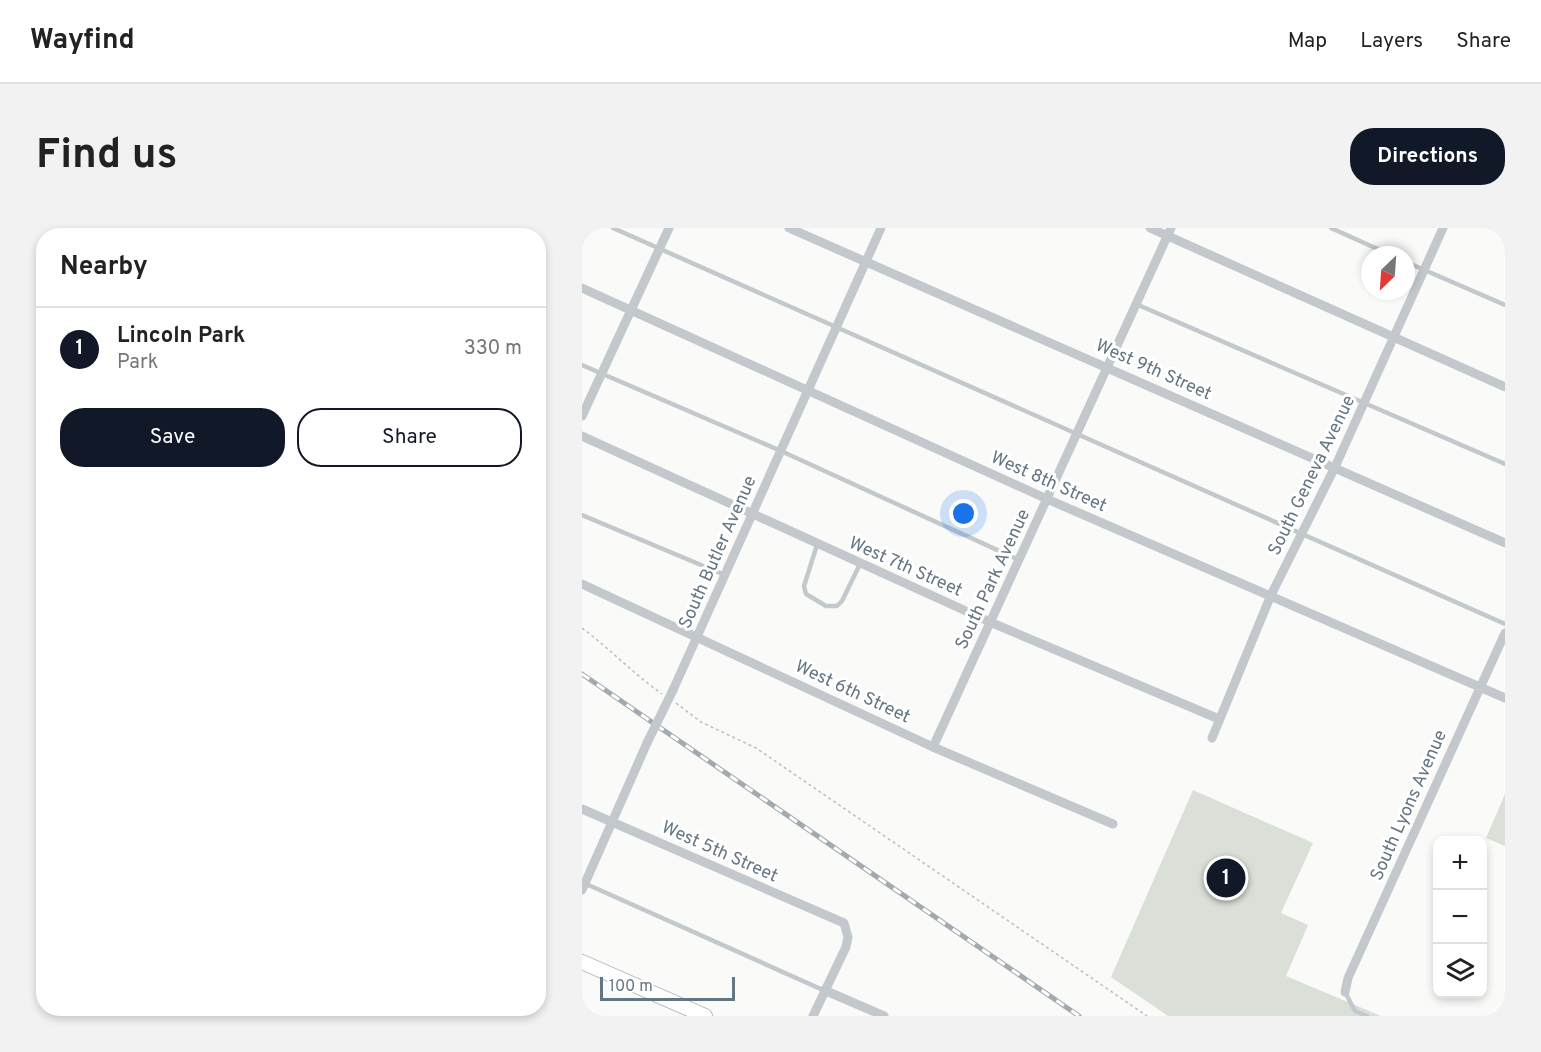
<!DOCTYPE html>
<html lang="en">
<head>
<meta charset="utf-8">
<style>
	:root { --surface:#fff; --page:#f2f2f2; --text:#222; --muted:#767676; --line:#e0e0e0; --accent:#111827 }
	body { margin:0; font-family:Overpass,sans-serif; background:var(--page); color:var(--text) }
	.controls { position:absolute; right:18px; bottom:18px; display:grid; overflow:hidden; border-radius:12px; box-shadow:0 3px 9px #0003 }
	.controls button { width:54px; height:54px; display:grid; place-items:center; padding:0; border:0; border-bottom:2px solid var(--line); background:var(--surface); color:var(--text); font:30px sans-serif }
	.compass { position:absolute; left:779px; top:18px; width:54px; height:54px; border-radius:50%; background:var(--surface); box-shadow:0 3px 9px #0003; rotate:205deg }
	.scale { position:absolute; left:18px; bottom:15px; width:135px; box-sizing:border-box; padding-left:6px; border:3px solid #657683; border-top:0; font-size:16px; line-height:21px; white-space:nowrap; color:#657683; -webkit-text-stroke:4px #fff; paint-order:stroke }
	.you { position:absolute; left:382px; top:286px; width:21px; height:21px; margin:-15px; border:4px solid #fff; border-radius:50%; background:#1a73e8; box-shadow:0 0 0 9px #1a73e833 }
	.badge { display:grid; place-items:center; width:39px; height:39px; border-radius:50%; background:var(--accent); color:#fff; font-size:20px; font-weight:700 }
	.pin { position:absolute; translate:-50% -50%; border:3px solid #fff; box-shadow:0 2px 6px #0006 }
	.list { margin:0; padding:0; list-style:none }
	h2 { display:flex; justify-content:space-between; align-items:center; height:78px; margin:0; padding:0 24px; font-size:26px }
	h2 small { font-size:20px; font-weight:400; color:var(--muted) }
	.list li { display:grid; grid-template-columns:39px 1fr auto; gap:18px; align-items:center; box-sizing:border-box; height:84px; padding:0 24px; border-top:2px solid var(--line) }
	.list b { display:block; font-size:22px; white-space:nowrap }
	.list p { margin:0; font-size:20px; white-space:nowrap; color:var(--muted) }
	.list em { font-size:20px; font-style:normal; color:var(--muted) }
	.actions { display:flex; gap:12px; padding:18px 24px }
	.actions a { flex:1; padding:14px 0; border:2px solid var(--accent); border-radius:24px; text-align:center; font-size:21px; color:var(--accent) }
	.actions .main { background:var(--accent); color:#fff }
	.icon { flex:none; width:33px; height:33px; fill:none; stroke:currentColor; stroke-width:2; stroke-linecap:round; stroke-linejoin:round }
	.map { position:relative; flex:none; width:923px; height:788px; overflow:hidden; border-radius:24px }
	header { display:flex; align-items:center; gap:36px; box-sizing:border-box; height:84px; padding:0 30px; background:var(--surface); border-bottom:2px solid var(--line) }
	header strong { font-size:28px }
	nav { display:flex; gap:33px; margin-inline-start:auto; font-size:21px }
	.intro { display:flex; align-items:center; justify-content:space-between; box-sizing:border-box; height:144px; padding:0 36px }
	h1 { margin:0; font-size:42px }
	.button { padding:15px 27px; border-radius:24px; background:var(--accent); color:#fff; font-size:21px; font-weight:700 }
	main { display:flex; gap:36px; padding:0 36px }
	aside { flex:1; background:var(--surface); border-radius:24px; box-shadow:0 3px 9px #0003 }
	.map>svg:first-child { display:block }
	.green { fill:#dadfd7 }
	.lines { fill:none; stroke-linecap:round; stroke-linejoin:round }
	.secondary-casing { stroke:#b3babf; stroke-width:16 }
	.path { stroke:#bbbfc2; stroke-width:1.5; stroke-dasharray:3 3; stroke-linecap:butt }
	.service { stroke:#c3c8cc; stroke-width:4.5 }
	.minor { stroke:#c3c8cc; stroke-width:9 }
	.secondary { stroke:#fff; stroke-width:14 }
	.rail-casing { stroke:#a2aab0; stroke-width:5 }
	.rail { stroke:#fff; stroke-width:3; stroke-dasharray:9; stroke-linecap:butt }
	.minor-bridge { stroke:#c3c8cc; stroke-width:9 }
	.labels { text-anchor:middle; stroke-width:6; stroke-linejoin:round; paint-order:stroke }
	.street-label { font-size:18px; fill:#657683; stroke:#fff }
</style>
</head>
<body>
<header>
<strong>Wayfind</strong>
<nav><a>Map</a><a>Layers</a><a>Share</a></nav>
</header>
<div class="intro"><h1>Find us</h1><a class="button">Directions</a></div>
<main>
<aside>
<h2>Nearby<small></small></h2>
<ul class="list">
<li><span class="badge">1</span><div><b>Lincoln Park</b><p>Park</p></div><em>330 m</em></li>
</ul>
<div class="actions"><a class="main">Save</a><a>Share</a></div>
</aside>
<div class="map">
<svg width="923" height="788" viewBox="0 0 923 788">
	<rect width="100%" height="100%" fill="#fafaf8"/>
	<!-- green -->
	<g class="green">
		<polygon points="611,562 731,615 699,685 726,697 704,748 799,788 586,788 529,749"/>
		<polygon points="923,566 923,618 904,610"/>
	</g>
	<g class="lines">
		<!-- secondary casing -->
		<g class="secondary-casing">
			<polyline id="secondary" points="0,734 123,788"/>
		</g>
		<!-- path -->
		<g class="path">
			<path d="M 0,400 C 28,421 52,446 80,466"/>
			<polyline points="94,475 119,494 174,520 565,788"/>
		</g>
		<!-- service -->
		<g class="service">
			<polyline points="31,0 923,396"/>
			<polyline points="749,0 809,27"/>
			<polyline points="824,34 923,77"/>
			<polyline points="554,76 923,236"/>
			<polyline points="0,137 199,223 437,332"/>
			<polyline points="0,287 143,347"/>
			<polyline points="235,317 222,358 224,366 244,378 255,378 260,373 278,336"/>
			<polyline points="2,655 241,762"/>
			<polyline points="763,764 773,783 785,788"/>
		</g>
		<!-- minor -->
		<g class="minor">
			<polyline points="207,0 923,315"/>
			<polyline points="568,0 923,159"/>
			<polyline points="0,60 465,271 923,470"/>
			<polyline points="0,188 87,0"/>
			<polyline points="0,208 408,394 637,491"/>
			<polyline points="0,356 351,519 531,596"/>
			<polyline points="91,462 299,0"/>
			<polyline points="630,510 689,367 753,239 861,0"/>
			<polyline points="351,519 589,0"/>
			<polyline points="0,581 262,695 266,709 264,719 231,788"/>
			<polyline points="0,662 65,515"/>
			<polyline points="242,762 302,788"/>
			<polyline points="763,764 766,750 923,405"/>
		</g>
		<!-- secondary -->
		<use href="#secondary" class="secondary"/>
		<!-- rail casing -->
		<g class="rail-casing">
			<polyline id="rail" points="0,446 497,788"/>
		</g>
		<!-- rail -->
		<use href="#rail" class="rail"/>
		<!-- minor-bridge -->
		<polyline class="minor-bridge" points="65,515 91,462"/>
	</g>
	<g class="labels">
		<!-- street labels -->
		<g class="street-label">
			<text transform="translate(572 141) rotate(24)" y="6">West 9th Street</text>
			<text transform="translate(729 247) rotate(-64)" y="6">South Geneva Avenue</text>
			<text transform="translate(467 253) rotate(24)" y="6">West 8th Street</text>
			<text transform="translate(135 324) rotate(-66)" y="6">South Butler Avenue</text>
			<text transform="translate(324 338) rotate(24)" y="6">West 7th Street</text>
			<text transform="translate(410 351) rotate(-65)" y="6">South Park Avenue</text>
			<text transform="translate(271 463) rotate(25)" y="6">West 6th Street</text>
			<text transform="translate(826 577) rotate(-66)" y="6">South Lyons Avenue</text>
			<text transform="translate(138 623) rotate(24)" y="6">West 5th Street</text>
		</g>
	</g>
</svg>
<div class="controls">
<button>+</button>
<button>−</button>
<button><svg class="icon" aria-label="layers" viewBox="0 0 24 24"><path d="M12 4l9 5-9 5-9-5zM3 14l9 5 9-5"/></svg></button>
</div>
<svg class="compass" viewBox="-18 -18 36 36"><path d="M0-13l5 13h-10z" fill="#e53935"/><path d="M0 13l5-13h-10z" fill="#767676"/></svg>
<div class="scale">100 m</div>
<div class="you"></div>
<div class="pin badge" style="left:644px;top:650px">1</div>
</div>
</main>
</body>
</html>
